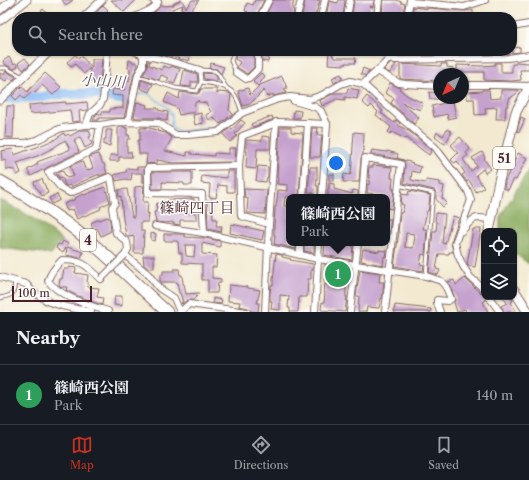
<!DOCTYPE html>
<html lang="en">
<head>
<meta charset="utf-8">
<style>
	:root { --surface:#171b24; --page:#242831; --text:#f1f3f6; --muted:#9ea1a6; --line:#363941; --accent:#c8321e }
	body { margin:0; font-family:"Libre Caslon Text","Noto Serif JP",serif; background:var(--page); color:var(--text) }
	.controls { position:absolute; right:12px; bottom:12px; display:grid; overflow:hidden; border-radius:8px; box-shadow:0 1px 3px #0004 }
	.controls button { width:36px; height:36px; display:grid; place-items:center; padding:0; border:0; border-bottom:1px solid var(--line); background:var(--surface); color:var(--text); font:20px sans-serif }
	.compass { position:absolute; left:433px; top:68px; width:36px; height:36px; border-radius:50%; background:var(--surface); box-shadow:0 1px 3px #0004; rotate:224deg }
	.scale { position:absolute; left:12px; bottom:10px; width:80px; box-sizing:border-box; padding-left:4px; border:2px solid #4a1f2b; border-top:0; font-size:11px; line-height:14px; white-space:nowrap; color:#4a1f2b; -webkit-text-stroke:3px #fdfcf7; paint-order:stroke }
	.you { position:absolute; left:336px; top:163px; width:14px; height:14px; margin:-10px; border:3px solid #fff; border-radius:50%; background:#1a73e8; box-shadow:0 0 0 6px #1a73e833 }
	.badge { display:grid; place-items:center; width:26px; height:26px; border-radius:50%; background:var(--accent); color:#fff; font-size:13px; font-weight:700 }
	.pin { position:absolute; translate:-50% -50%; border:2px solid #fff; box-shadow:0 1px 4px #0006 }
	.popup { position:absolute; left:286px; top:194px; width:104px; height:52px; box-sizing:border-box; display:grid; place-content:center; border-radius:8px; background:var(--surface); filter:drop-shadow(0 1px 3px #0005); font-size:13px; white-space:nowrap; color:var(--muted) }
	.popup b { font-size:15px; color:var(--text) }
	.popup::after { content:''; position:absolute; left:50%; top:100%; margin-left:-8px; border:8px solid transparent; border-top-color:var(--surface) }
	.list { margin:0; padding:0; list-style:none }
	h2 { display:flex; justify-content:space-between; align-items:center; height:52px; margin:0; padding:0 16px; font-size:17px }
	h2 small { font-size:13px; font-weight:400; color:var(--muted) }
	.list li { display:grid; grid-template-columns:26px 1fr auto; gap:12px; align-items:center; box-sizing:border-box; height:60px; padding:0 16px; border-top:1px solid var(--line) }
	.list b { display:block; font-size:15px; white-space:nowrap }
	.list p { margin:0; font-size:13px; white-space:nowrap; color:var(--muted) }
	.list em { font-size:13px; font-style:normal; color:var(--muted) }
	.icon { flex:none; width:22px; height:22px; fill:none; stroke:currentColor; stroke-width:2; stroke-linecap:round; stroke-linejoin:round }
	.map { position:relative; flex:none; width:529px; height:312px; overflow:hidden }
	.search { position:absolute; background:var(--surface); box-shadow:0 1px 3px #0004; left:12px; right:12px; top:12px; height:44px; display:flex; align-items:center; gap:10px; box-sizing:border-box; padding:0 14px; border-radius:16px; color:var(--muted); font-size:15px }
	.sheet { height:112px; background:var(--surface) }
	nav { display:flex; justify-content:space-around; align-items:center; box-sizing:border-box; height:56px; border-top:1px solid var(--line); background:var(--surface); font-size:11px; color:var(--muted) }
	nav a { display:grid; justify-items:center; gap:2px }
	nav .on { color:var(--accent) }
	.map>svg:first-child { display:block }
	.green { fill:#b0c76c; stroke:#7d734c }
	.forest { fill:#8cac60; stroke:#6b6646 }
	.lines { fill:none; stroke-linecap:round; stroke-linejoin:round }
	.stream { stroke:#87b9f4; stroke-width:1.5 }
	.river { stroke:#87b9f4; stroke-width:10 }
	.building { fill:#c5a1ce; fill-rule:evenodd }
	.service-casing { stroke:#856665; stroke-width:5 }
	.minor-casing { stroke:#856665; stroke-width:8 }
	.tertiary-casing { stroke:#856665; stroke-width:9 }
	.primary-casing { stroke:#856665; stroke-width:11 }
	.motorway-casing { stroke:#856665; stroke-width:13 }
	.service { stroke:#fff; stroke-width:3 }
	.minor { stroke:#fff; stroke-width:6 }
	.tertiary { stroke:#fff; stroke-width:7 }
	.primary { stroke:#fff; stroke-width:9 }
	.motorway { stroke:#fff; stroke-width:11 }
	.minor-bridge-casing { stroke:#856665; stroke-width:8; stroke-linecap:butt }
	.minor-bridge { stroke:#fff; stroke-width:6 }
	.labels { text-anchor:middle; stroke-width:3; stroke-linejoin:round; paint-order:stroke }
	.shield { fill:#fdfcf7; stroke:#806168; stroke-width:1 }
	.shield-label { font-size:13px; font-weight:bold; fill:#4a1f2b }
	.water-label { font-size:15px; font-style:italic; fill:#5f5571; stroke:#fdfcf7 }
	.neighbourhood-label { font-size:15px; fill:#4a1f2b; stroke:#fdfcf7 }
</style>
</head>
<body>
<div class="map">
<svg width="529" height="312" viewBox="0 0 529 312">
	<rect width="100%" height="100%" fill="#fdfcf7"/>
	<filter id="ink" filterUnits="userSpaceOnUse"><feTurbulence type="fractalNoise" baseFrequency=".025" numOctaves="2"/><feDisplacementMap in="SourceGraphic" scale="8" xChannelSelector="R" yChannelSelector="G"/><feConvolveMatrix kernelMatrix="1 2 1 2 8 2 1 2 1" color-interpolation-filters="sRGB"/></filter>
	<filter id="wash" filterUnits="userSpaceOnUse"><feTurbulence type="fractalNoise" baseFrequency=".012" numOctaves="4" result="noise"/><feDisplacementMap in="SourceGraphic" scale="16" xChannelSelector="R" yChannelSelector="G"/><feGaussianBlur stdDeviation="0.9" result="paint"/><feColorMatrix in="noise" values="0 0 0 0 0 0 0 0 0 0 0 0 0 0 0 0 0 1.4 0 .05"/><feComposite in="paint" operator="in"/></filter>
	<g filter="url(#wash)">
		<rect width="100%" height="100%" fill="#f2e9d0"/>
		<!-- green -->
		<polygon class="green" points="324,263 353,268 351,285 323,281"/>
		<!-- forest -->
		<g class="forest">
			<polygon points="529,169 529,264 514,253 514,231 500,231 500,217"/>
			<path d="M 0,200 C 23,211 43,224 63,241 L 51,254 L 0,248 Z"/>
		</g>
		<g class="lines">
			<!-- stream -->
			<g class="stream">
				<polyline points="136,95 140,94 147,93 168,108 172,116 171,127 179,132 206,128 217,129"/>
				<polyline points="228,120 237,112"/>
			</g>
			<!-- river -->
			<polyline class="river" points="8,98 42,97 57,94 97,94 125,100"/>
		</g>
		<g id="blocks">
			<!-- building -->
			<g class="building">
				<polygon points="62,0 73,0 66,5"/>
				<polygon points="111,0 136,0 124,12"/>
				<polygon points="181,0 182,0 186,8 192,0 199,0 193,8 191,17 180,14 183,5 172,9 172,12 163,12 168,17 162,17 156,13 154,13 161,5 163,6 174,5 173,4"/>
				<polygon points="255,0 264,0 256,17 246,17 248,12 245,11 247,3 253,5"/>
				<polygon points="273,0 294,0 292,9 294,10 293,17 284,16 283,17 265,17"/>
				<polygon points="305,0 320,0 315,17 302,17"/>
				<polygon points="339,0 345,0 343,17 326,17 329,1 338,3"/>
				<polygon points="354,0 374,0 373,7 370,6 368,17 352,17"/>
				<polygon points="383,0 396,0 402,2 401,3 405,4 402,17 382,17"/>
				<polygon points="103,5 108,10 100,17 93,17"/>
				<polygon points="413,7 428,9 428,8 464,11 473,10 473,17 447,17 431,15 430,17 412,17"/>
				<polygon points="43,9 50,17 36,17"/>
				<polygon points="520,47 520,52 512,53 512,48"/>
				<polygon points="157,51 182,51 181,53 190,55 189,61 183,59 183,60 177,58 177,57 157,54"/>
				<polygon points="237,51 254,51 254,67 247,74 237,67 240,62 235,59"/>
				<polygon points="329,51 331,51 334,58 356,58 355,63 345,63 345,65 328,64"/>
				<polygon points="401,51 410,52 410,55 399,55"/>
				<polygon points="445,51 461,51 461,54 445,55"/>
				<polygon points="484,51 499,51 499,54 485,54"/>
				<polygon points="262,53 269,54 268,62 262,61"/>
				<polygon points="75,55 79,58 81,56 92,68 92,59 102,59 100,81 90,81 90,68 84,74 75,64 72,67 67,62"/>
				<polygon points="9,57 14,64 16,63 18,66 14,69 6,65 3,61"/>
				<polygon points="25,58 30,64 23,70 18,63"/>
				<polygon points="129,60 138,64 138,65 134,73 124,118 99,118 98,120 93,120 95,116 98,113 102,115 102,112 110,112 110,109 123,108 123,96 112,95 113,89 124,90 126,81 129,81 130,69 128,68"/>
				<polygon points="148,61 150,61 149,65 162,70 163,66 170,68 171,66 180,69 174,84 167,81 169,78 161,75 159,80 143,75 147,68"/>
				<polygon points="516,62 529,63 529,70 520,70 521,80 511,81 484,80 484,72 457,72 457,65 482,66 495,65 495,63 501,63 501,72 512,72 512,64 516,64"/>
				<polygon points="211,63 224,67 221,74 217,69 209,68"/>
				<polygon points="391,63 396,64 390,73 384,70"/>
				<polygon points="400,64 441,66 441,64 447,64 447,67 453,68 453,73 439,73 439,81 400,79"/>
				<polygon points="363,68 370,71 365,76 361,74"/>
				<polygon points="184,70 197,74 198,82 191,82 191,87 181,86"/>
				<polygon points="6,71 16,77 13,80 8,77 6,81 0,78 0,73 4,75"/>
				<polygon points="45,73 61,87 53,95 42,85 35,93 33,91 24,99 21,95 16,100 12,96 22,86 27,92"/>
				<polygon points="203,73 214,74 217,77 217,81 204,79"/>
				<polygon points="261,73 265,76 258,86 253,82 254,81 253,81"/>
				<polygon points="341,74 343,78 334,83 332,78"/>
				<polygon points="282,76 287,88 284,89 286,93 273,96 273,94 267,97 264,90 250,104 243,106 238,91 248,88 250,95 260,85"/>
				<polygon points="141,80 153,84 149,92 140,88"/>
				<polygon points="390,83 400,88 399,89 408,96 423,103 420,110 402,103 419,118 414,124 391,103 394,98 385,93"/>
				<polygon points="348,88 359,90 357,99 345,97 345,100 337,99 322,106 320,100 335,93 347,93"/>
				<polygon points="201,89 217,89 217,94 219,92 229,93 231,95 229,110 233,114 220,124 213,117 209,120 206,115 211,112 206,103 199,102 198,100 198,102 195,102 194,113 188,113 179,115 177,108 164,102 168,93 179,99 180,92 197,94 199,93"/>
				<polygon points="482,90 489,90 490,99 501,98 501,90 519,90 516,94 509,99 508,106 506,106 505,119 496,119 497,107 485,108 486,114 475,115 474,99 467,99 467,92 482,91"/>
				<polygon points="429,92 439,93 439,99 430,99"/>
				<polygon points="367,96 383,111 381,113 394,123 396,120 400,123 398,125 410,132 432,150 429,155 406,138 405,139 392,132 390,134 388,132 391,127 376,115 378,112 371,105 369,108 362,102"/>
				<polygon points="453,101 456,117 448,119 447,114 434,117 432,106"/>
				<polygon points="66,102 66,104 87,102 88,110 79,111 80,121 72,122 70,110 30,114 29,105"/>
				<polygon points="137,102 147,105 146,108 158,108 158,110 168,112 167,121 159,118 137,118 134,117"/>
				<polygon points="7,106 14,106 13,138 5,137"/>
				<polygon points="294,110 301,111 300,118 293,118"/>
				<polygon points="201,113 203,123 195,125 193,115"/>
				<polygon points="272,116 273,119 272,120 253,127 251,124"/>
				<polygon points="521,117 525,119 519,132 517,131"/>
				<polygon points="241,120 245,123 235,134 237,136 230,142 223,134 230,128 232,130"/>
				<polygon points="118,127 125,127 125,128 127,128 127,135 129,135 130,139 127,139 127,152 131,152 132,157 119,157 119,161 110,161 110,155 118,155"/>
				<polygon points="145,127 158,130 157,131 166,133 172,138 165,151 187,156 187,152 191,152 191,154 214,156 214,153 229,154 229,148 236,148 235,162 173,163 157,160 157,163 146,164 147,154 139,154 138,140 140,140 140,128 145,128"/>
				<polygon points="280,127 291,127 291,132 303,133 299,197 285,197 284,206 289,206 289,243 296,243 296,249 274,244 275,235 274,235 274,225 275,207 276,207 278,190 288,191 288,185 277,184 278,178 277,178"/>
				<polygon points="312,128 318,128 317,135 322,135 320,157 310,157"/>
				<polygon points="447,129 452,132 445,144 440,141 440,140 435,136 437,132 443,136"/>
				<polygon points="81,130 89,130 91,136 89,137 92,144 85,148 80,137 74,140 79,152 50,166 31,176 27,170 38,164 37,162 69,150 69,149 70,149 65,140 53,148 37,156 17,163 21,173 17,175 15,170 6,169 6,160 2,161 1,151 13,149 14,155 37,147 51,141 51,142 64,133 65,136 68,134 70,136"/>
				<polygon points="106,130 112,130 110,146 104,145 104,139 106,139"/>
				<polygon points="354,132 364,133 363,154 361,158 359,182 343,182 344,174 350,175 350,174 351,174"/>
				<polygon points="262,136 270,137 270,149 257,149 256,169 246,168 247,151 246,151 246,140 262,141"/>
				<polygon points="460,137 470,149 466,153 468,155 463,159 471,171 477,166 472,158 482,152 485,158 484,159 491,169 485,173 483,169 476,175 484,188 476,192 469,180 467,182 462,175 465,173 457,161 455,163 451,160 458,153 451,145"/>
				<polygon points="372,150 387,152 387,151 398,154 397,158 413,163 412,164 421,167 419,173 412,171 411,180 425,183 426,180 440,182 440,185 444,186 442,198 447,203 443,207 436,199 436,192 434,190 404,183 405,164 403,160 371,154"/>
				<polygon points="518,153 527,158 516,180 514,179 508,190 504,188 505,181"/>
				<polygon points="98,154 103,164 104,164 107,173 99,176 99,174 71,187 70,185 67,186 65,185 62,177 59,178 56,173 62,170 67,178 74,176 70,166 82,161 86,171 93,168 89,157"/>
				<polygon points="373,165 392,167 391,178 393,178 392,189 394,189 392,209 387,208 387,196 367,193 367,184 369,185 370,176 368,175 369,167 373,167"/>
				<polygon points="258,166 268,167 268,177 267,177 266,182 256,181"/>
				<polygon points="137,167 144,167 144,182 142,182 142,173 132,173 131,180 125,179 116,181 114,175 126,172 127,168 137,169"/>
				<polygon points="310,167 317,167 317,178 316,186 318,186 318,197 313,197 314,193 308,193"/>
				<polygon points="227,171 234,171 234,192 227,192 227,186 218,185 216,198 209,197 210,184 201,183 202,176 217,178 217,177 227,178"/>
				<polygon points="152,172 192,172 192,185 184,185 184,183 162,182 162,189 152,189 152,184 154,184 152,183"/>
				<rect x="329" y="174" width="5" height="7"/>
				<polygon points="42,179 48,193 42,196 37,188 36,188 34,182"/>
				<polygon points="329,183 334,184 334,189 352,194 353,190 358,191 358,197 328,196 328,189 329,189"/>
				<polygon points="144,186 143,202 148,202 147,214 149,213 148,222 141,222 141,231 144,231 143,253 134,253 134,236 129,237 126,235 123,219 121,196 119,197 118,190 127,189 132,217 134,217 135,187"/>
				<polygon points="105,187 110,202 100,207 101,209 77,219 73,209 67,211 64,204 76,199 75,198 83,194 84,195"/>
				<polygon points="244,189 267,190 265,214 247,213 248,198 245,198"/>
				<path d="M 409,191 L 430,195 L 429,206 L 428,211 L 427,211 L 423,229 L 426,229 L 426,230 L 427,230 L 425,255 L 422,254 L 420,264 L 424,265 L 423,271 L 394,266 L 399,232 L 398,232 L 400,213 L 402,213 L 404,205 L 401,204 L 402,194 L 408,195 ZM 406,233 L 414,234 L 414,236 L 415,236 L 413,248 L 405,247 Z"/>
				<polygon points="57,194 60,200 52,204 49,198"/>
				<polygon points="194,199 194,205 167,206 167,200"/>
				<polygon points="212,200 213,219 217,219 216,226 222,226 221,232 208,229 207,201"/>
				<polygon points="157,203 162,204 162,213 196,213 196,220 180,220 180,225 173,224 173,222 166,223 156,222 154,212 156,212"/>
				<polygon points="436,213 445,214 442,243 445,244 453,216 459,218 451,242 453,252 449,252 449,254 439,254 436,269 440,270 438,275 429,272 433,231 436,231 437,222 435,221"/>
				<polygon points="108,217 110,221 111,231 101,236 97,228 93,230 91,223 99,219 99,220"/>
				<polygon points="387,219 391,219 388,239 387,238"/>
				<polygon points="231,224 264,231 262,240 230,233"/>
				<polygon points="473,229 481,229 475,267 469,266 467,265"/>
				<polygon points="151,233 156,234 155,241 151,240"/>
				<path d="M 164,234 L 183,234 L 185,235 L 185,237 L 205,238 L 220,241 L 220,247 L 202,243 L 202,254 L 217,255 L 216,267 L 212,267 L 212,278 L 221,279 L 221,283 L 218,283 L 217,293 L 208,293 L 208,280 L 202,280 L 202,264 L 182,263 L 182,253 L 179,253 L 178,242 L 177,242 L 177,241 L 164,241 ZM 185,245 L 195,245 L 194,257 L 186,256 Z"/>
				<polygon points="63,241 68,244 63,253 56,248 58,244 61,245"/>
				<polygon points="304,243 314,245 314,253 304,251"/>
				<polygon points="325,243 331,243 331,246 343,247 343,243 353,243 352,260 324,255"/>
				<polygon points="67,247 83,252 81,258 66,255"/>
				<polygon points="363,249 379,252 379,250 387,251 386,257 384,256 383,265 361,261"/>
				<polygon points="276,254 282,255 282,257 291,259 290,260 313,264 313,270 311,270 311,279 308,279 307,297 299,297 298,312 290,312 290,308 288,308 289,296 280,295 280,310 271,309 272,301 270,301 270,294 271,285 273,285 273,280"/>
				<polygon points="143,256 154,256 154,268 148,268 144,265"/>
				<polygon points="69,267 76,268 75,273 88,275 87,282 88,282 88,287 99,288 97,297 103,298 102,305 78,296 66,290 67,287 61,287 59,285 60,279 62,279 64,269 69,269"/>
				<polygon points="174,269 179,269 180,275 182,275 183,284 184,284 186,294 200,293 193,300 187,300 182,304 181,303 183,302 180,293 179,293 177,282 160,282 160,275 163,275 163,271 175,271"/>
				<polygon points="360,270 380,273 379,282 384,282 382,299 381,298 379,308 367,307 366,312 358,312 359,296 356,296"/>
				<polygon points="465,278 478,291 479,291 484,296 486,300 483,302 488,312 466,312 465,309 457,312 454,302 455,300 455,298 448,282 454,280 456,285"/>
				<polygon points="325,284 337,286 337,287 346,287 346,297 347,297 345,312 321,310 322,302 324,303 325,292 324,292"/>
				<polygon points="229,285 248,287 248,288 260,290 257,303 259,303 258,312 251,311 248,308 239,306 240,302 228,301"/>
				<polygon points="115,296 122,296 122,306 114,305"/>
				<polygon points="503,297 511,297 513,301 511,302 516,312 504,312 501,306 507,303"/>
				<polygon points="213,298 222,300 221,304 213,303"/>
				<polygon points="395,305 431,309 431,312 394,312"/>
			</g>
		</g>
	</g>
	<g filter="url(#ink)">
		<use href="#blocks" fill-opacity="0" stroke="#856665" stroke-width="1"/>
		<g class="lines">
			<!-- service casing -->
			<g class="service-casing">
				<g id="service">
					<polyline points="234,51 231,61 236,72"/>
					<polyline points="0,68 6,68 23,77"/>
					<polyline points="138,77 145,78 175,88 197,91 201,82 200,70 215,71 218,74 227,89"/>
					<path d="M 201,82 C 211,83 228,85 234,94 C 238,99 240,107 242,112"/>
					<polyline points="398,185 433,193 426,276"/>
					<path d="M 0,298 C 14,295 14,295 15,280"/>
				</g>
			</g>
			<!-- minor casing -->
			<g class="minor-casing">
				<g id="minor">
					<polyline points="410,2 464,7 485,0"/>
					<path d="M 135,17 C 144,12 153,11 158,2 L 153,0"/>
					<polyline points="260,17 269,0"/>
					<polyline points="297,17 301,0"/>
					<polyline points="321,17 325,0"/>
					<polyline points="347,17 350,0"/>
					<polyline points="377,17 379,0"/>
					<polyline points="407,17 410,0"/>
					<polyline points="512,27 529,24"/>
					<polyline points="134,51 143,55 170,61 200,70"/>
					<polyline points="391,57 395,60 508,58 529,55"/>
					<polyline points="377,71 399,83 406,84 439,86"/>
					<polyline points="236,72 246,79 249,78 258,69 258,51"/>
					<polyline points="363,84 377,71 397,51"/>
					<polyline points="463,85 494,85 529,86"/>
					<polyline points="291,98 294,101 315,107 321,111 327,124 322,197"/>
					<polyline points="128,122 138,74 143,66 143,55"/>
					<polyline points="86,125 90,114 100,105 103,99 104,90 107,51"/>
					<polyline points="100,125 96,149 48,172 61,188 70,193 109,177 111,178 115,203 112,207 116,233 127,242 128,249 125,255 148,274 159,288 174,298 180,312"/>
					<polyline points="0,143 26,143 39,139 57,130 62,128 86,125 100,125 119,122 159,123 176,135 188,135 218,132 242,113 278,99 290,97 310,99 322,95 341,84 350,81 363,84 404,121 435,147 468,191 471,200 455,243 458,255 463,266 470,277 484,289"/>
					<polyline points="303,197 308,123"/>
					<polyline points="362,197 365,158 401,164 385,312"/>
					<polyline points="269,224 241,216 239,166 242,136 279,122 327,124"/>
					<polyline points="155,226 204,233 318,259 356,265 426,276 441,281 446,287 451,299 448,301 437,300 437,303 440,312"/>
					<path d="M 462,231 C 472,219 474,215 491,220"/>
					<polyline points="204,233 202,194 148,193 148,168 239,166"/>
					<polyline points="300,255 300,243"/>
					<polyline points="0,277 26,284 33,292 49,302 62,306 91,312"/>
					<path d="M 101,279 C 87,266 83,260 62,260 C 57,265 50,273 48,281 C 61,297 89,306 108,311 L 108,312"/>
					<polyline points="489,297 500,312"/>
					<polyline points="180,312 189,304 247,312"/>
					<polyline points="265,312 269,224 276,122"/>
					<polyline points="315,312 319,243"/>
					<polyline points="350,312 358,243"/>
				</g>
			</g>
			<!-- tertiary casing -->
			<g class="tertiary-casing">
				<g id="tertiary">
					<polyline points="0,10 12,0"/>
					<polyline points="84,17 102,0"/>
					<polyline points="0,21 27,0"/>
					<polyline points="0,100 50,51"/>
				</g>
			</g>
			<!-- primary casing -->
			<g class="primary-casing">
				<g id="primary">
					<polyline points="489,231 499,181 516,112 529,87"/>
					<polyline points="514,290 528,312"/>
				</g>
			</g>
			<!-- motorway casing -->
			<g class="motorway-casing">
				<path id="motorway" d="M 0,181 C 31,198 60,217 87,239 C 115,262 140,288 167,312"/>
			</g>
			<!-- service -->
			<use href="#service" class="service"/>
			<!-- minor -->
			<use href="#minor" class="minor"/>
			<!-- tertiary -->
			<use href="#tertiary" class="tertiary"/>
			<!-- primary -->
			<use href="#primary" class="primary"/>
			<!-- motorway -->
			<use href="#motorway" class="motorway"/>
			<!-- minor-bridge casing -->
			<g class="minor-bridge-casing">
				<polyline id="minor-bridge" points="101,279 125,255"/>
			</g>
			<!-- minor-bridge -->
			<use href="#minor-bridge" class="minor-bridge"/>
		</g>
	</g>
	<g class="labels">
		<!-- shield labels -->
		<g class="shield">
			<rect x="493" y="147" width="22" height="22" rx="3"/>
			<rect x="80" y="229" width="16" height="22" rx="3"/>
		</g>
		<g class="shield-label">
			<text x="504" y="163">51</text>
			<text x="88" y="245">4</text>
		</g>
		<!-- water labels -->
		<g class="water-label">
			<text transform="translate(103 81) rotate(3)" y="5">小山川</text>
		</g>
		<!-- neighbourhood labels -->
		<g class="neighbourhood-label">
			<text x="197" y="213">篠崎四丁目</text>
		</g>
	</g>
</svg>
<div class="controls">
<button><svg class="icon" aria-label="locate" viewBox="0 0 24 24"><circle cx="12" cy="12" r="6"/><path d="M12 2v4M12 18v4M2 12h4M18 12h4"/></svg></button>
<button><svg class="icon" aria-label="layers" viewBox="0 0 24 24"><path d="M12 4l9 5-9 5-9-5zM3 14l9 5 9-5"/></svg></button>
</div>
<svg class="compass" viewBox="-18 -18 36 36"><path d="M0-13l5 13h-10z" fill="#e53935"/><path d="M0 13l5-13h-10z" fill="#9ea1a6"/></svg>
<div class="scale">100 m</div>
<div class="you"></div>
<div class="pin badge" style="left:338px;top:274px;background:#2e9e5b">1</div>
<div class="popup"><b>篠崎西公園</b>Park</div>
<div class="search"><svg class="icon" aria-label="search" viewBox="0 0 24 24"><circle cx="10" cy="10" r="6"/><path d="M15 15l6 6"/></svg>Search here</div>
</div>
<section class="sheet">
<h2>Nearby<small></small></h2>
<ul class="list">
<li><span class="badge" style="background:#2e9e5b">1</span><div><b>篠崎西公園</b><p>Park</p></div><em>140 m</em></li>
</ul>
</section>
<nav>
<a class="on"><svg class="icon" aria-label="map" viewBox="0 0 24 24"><path d="M3 6l6-2 6 2 6-2v14l-6 2-6-2-6 2zM9 4v14M15 6v14"/></svg>Map</a>
<a><svg class="icon" aria-label="directions" viewBox="0 0 24 24"><path d="M12 3l9 9-9 9-9-9zM9 14v-3h6M13 9l2 2-2 2"/></svg>Directions</a>
<a><svg class="icon" aria-label="saved" viewBox="0 0 24 24"><path d="M7 4h10v16l-5-4-5 4z"/></svg>Saved</a>
</nav>
</body>
</html>
